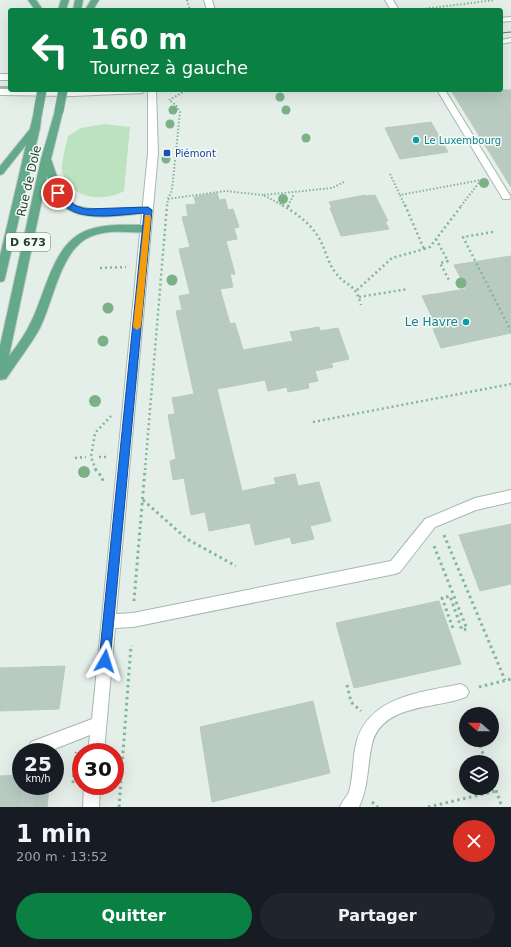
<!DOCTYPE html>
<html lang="fr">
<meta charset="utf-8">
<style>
body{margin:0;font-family:"DejaVu Sans",sans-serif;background:#20242c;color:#f1f3f6;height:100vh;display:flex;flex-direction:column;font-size:15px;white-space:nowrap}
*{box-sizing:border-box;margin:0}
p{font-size:13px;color:#9ea1a6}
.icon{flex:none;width:22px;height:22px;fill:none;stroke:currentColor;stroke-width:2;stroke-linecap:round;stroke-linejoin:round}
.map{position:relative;height:807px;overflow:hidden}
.details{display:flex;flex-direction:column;background:#171b24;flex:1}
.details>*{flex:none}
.top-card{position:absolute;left:8px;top:8px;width:495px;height:84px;border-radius:4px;box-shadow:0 4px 16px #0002;background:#0b8043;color:#fff;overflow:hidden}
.needle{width:26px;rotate:290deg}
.controls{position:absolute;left:459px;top:707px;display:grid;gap:8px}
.controls a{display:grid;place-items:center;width:40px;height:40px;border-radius:50%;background:#171b24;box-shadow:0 4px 16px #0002;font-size:20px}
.speed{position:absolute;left:12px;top:743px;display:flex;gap:8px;font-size:20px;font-weight:700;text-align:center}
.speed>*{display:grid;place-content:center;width:52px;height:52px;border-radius:50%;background:#171b24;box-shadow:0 4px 16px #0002;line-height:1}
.speed small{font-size:10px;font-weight:400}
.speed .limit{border:6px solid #d22;background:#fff;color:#111}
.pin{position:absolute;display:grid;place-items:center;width:34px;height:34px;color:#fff;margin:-17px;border:2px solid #fff;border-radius:50%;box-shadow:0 1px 4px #0007}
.me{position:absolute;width:44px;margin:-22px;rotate:6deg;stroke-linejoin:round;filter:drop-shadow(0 0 3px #0008)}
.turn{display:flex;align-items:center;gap:14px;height:84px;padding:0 16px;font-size:18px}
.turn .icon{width:52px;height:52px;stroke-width:2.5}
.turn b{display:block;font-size:28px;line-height:34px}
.round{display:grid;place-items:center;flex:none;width:42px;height:42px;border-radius:21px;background:#20242c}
.summary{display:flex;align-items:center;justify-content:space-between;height:68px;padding:0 16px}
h1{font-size:24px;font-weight:700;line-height:30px}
.primary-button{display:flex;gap:8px;margin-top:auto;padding:8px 16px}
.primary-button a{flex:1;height:46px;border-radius:24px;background:#0b8043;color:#fff;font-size:16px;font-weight:700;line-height:46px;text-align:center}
.primary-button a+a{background:#20242c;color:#f1f3f6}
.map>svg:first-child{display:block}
.green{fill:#bce2bf}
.building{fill:#b9cbc1;stroke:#b6cabe}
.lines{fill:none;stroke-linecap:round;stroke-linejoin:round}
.minor-tunnel{stroke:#becdc5;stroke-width:14;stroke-dasharray:14 7;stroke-linecap:butt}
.minor-casing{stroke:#a6b8af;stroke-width:2}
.major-casing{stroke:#c1cbc6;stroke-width:2}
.path-far2{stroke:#82b69c;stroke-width:2;stroke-dasharray:1.5 2;stroke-linecap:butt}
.path-far1{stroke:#82b69c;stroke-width:2.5;stroke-dasharray:2 3;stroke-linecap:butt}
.path{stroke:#82b69c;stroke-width:3;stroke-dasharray:2.5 3.5;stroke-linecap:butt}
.minor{fill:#fff;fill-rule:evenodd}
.major{fill:#65a98b;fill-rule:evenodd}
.tram{stroke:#5c7f6f;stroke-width:1}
.major-bridge-casing{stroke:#c1cbc6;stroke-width:10;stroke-linecap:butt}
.major-bridge{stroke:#65a98b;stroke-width:9}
.tree{fill:#7cb188}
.route{fill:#1a73e8;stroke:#114b97}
.slow{fill:#f59e0b}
.culture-dot{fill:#0f9aa8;stroke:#f6fbf7;stroke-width:1.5}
.transit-dot{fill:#1a4fb4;stroke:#f6fbf7;stroke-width:1.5}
.labels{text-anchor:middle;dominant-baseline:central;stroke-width:3;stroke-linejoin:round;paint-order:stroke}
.far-culture-label{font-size:10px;fill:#0d838f;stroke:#f6fbf7;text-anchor:start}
.far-transit-label{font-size:10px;fill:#164399;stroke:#f6fbf7;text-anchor:start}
.shield{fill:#f6fbf7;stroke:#617b6e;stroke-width:1}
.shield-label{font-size:11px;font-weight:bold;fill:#214434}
.street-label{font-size:12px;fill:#214434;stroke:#f6fbf7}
.culture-label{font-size:12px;fill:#0d838f;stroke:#f6fbf7;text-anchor:end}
</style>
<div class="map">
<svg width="511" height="807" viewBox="0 0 511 807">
<rect width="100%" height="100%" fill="#e5efe9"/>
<!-- green -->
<path class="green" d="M104 124 130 127 124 191C106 201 75 200 66 179 64 177 62 173 62 171 61 164 66 144 68 136L81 128Z"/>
<!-- building -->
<path class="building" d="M451 90H511V187L467 116Z
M431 122 448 152 400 159 385 128Z
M217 193 219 200 225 199 228 210 233 209 239 227 234 228 237 239 226 241 235 274H230L233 287 220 289 230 324 235 323 243 350 293 341 290 332 319 327 320 331 338 328 349 359 331 363 333 367 315 371 318 381 308 383 309 388 288 392 287 387 268 391 265 380 217 389 242 491 276 484 274 478 295 474 298 486 319 482 331 521 310 526 314 539 292 544 290 537 255 545 250 523 209 531 205 512 191 515 184 478 173 480 170 461 176 459 168 415 175 414 172 398 194 394 176 311 182 310 179 296 190 294 179 249 190 247 182 217 188 216 186 205 196 204 194 197Z
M365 195 366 196 375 195 388 221H385L389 229 341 236 330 208H332L329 202Z
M511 256V333L441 348 433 329 437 328 422 296 466 289 454 265Z
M511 524V584L480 591 459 535Z
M439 601 461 664 354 688 336 623Z
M65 666 59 709 0 711V668Z
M313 701 330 773 212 802 200 727Z
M21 775V786H49L47 807H0V776Z"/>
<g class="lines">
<!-- minor-tunnel -->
<path class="minor-tunnel" d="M27 807 30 786"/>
<!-- minor casing -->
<g class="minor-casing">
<path id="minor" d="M204 0H212L215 10H207Z
M385 0H393L399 10H391Z
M511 17V21L501 22V18Z
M511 38V42L501 44V40Z
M0 74H10V80H0Z
M0 89 146 90 142 93 73 96 0 95Z
M148 90H156L158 153 116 614 133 613 391 561 425 519 475 498 511 490V502L476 510 435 527 400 572 395 574 133 627 115 628 104 752H88L90 735 47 752H28L31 742 92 719 148 153Z
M437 90H445L511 197 509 199H503Z
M461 684 466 687 469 692 466 697C437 709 382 703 372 744 367 765 369 786 359 807H340C342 801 347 797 349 792 354 775 352 757 357 740 371 696 422 692 461 684Z
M84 786H100L99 807H83Z"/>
</g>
<!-- major casing -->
<g class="major-casing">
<path id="major" d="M28 0H36L43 10H35Z
M61 0H69L66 10H58Z
M75 0H83L81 10H73Z
M91 0H99L93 10H85Z
M59 108 63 111 51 159 61 188 68 199 77 206 98 210 148 207 153 210 148 213C124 215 80 224 61 204 54 197 50 186 47 176L9 356C18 345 26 333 32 320 45 293 53 246 83 232 102 223 125 225 146 225L150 226 151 229 150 232 146 233C126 232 103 229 86 239 60 254 53 302 40 328 30 346 17 362 6 379L0 380V346L41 159 55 111Z
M38 109 42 112 40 128 5 278 4 281 0 282V256L26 145 3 174 0 175V166L30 129 34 112Z"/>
</g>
<!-- path-far2 -->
<path class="path-far2" d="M187 0 190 10
M415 10 495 0
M390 174 400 195
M168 199 225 191 263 195
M167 206 168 199 172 190 180 112 176 105 169 100 187 90
M284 206 263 195 332 188 344 182
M288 206 294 194
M405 206 400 195 481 180 461 206"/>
<!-- path-far1 -->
<path class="path-far1" d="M282 205C298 214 315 227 322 244 326 253 329 264 335 272 346 288 355 281 361 305
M405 205 424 249
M288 207 289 205
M493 232 463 237 511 331
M436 239 448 261 440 263 450 282
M424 249 430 247 462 205
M100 268 126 267
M357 290 392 258 424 249
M359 297 408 289
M313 422 511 384
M99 457H107
M75 458 86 457
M96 470 91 457 95 433 111 416
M145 470 167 205"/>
<!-- path -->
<path class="path" d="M95 469 102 477 103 481
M143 500 187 539 236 566
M444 535 505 680
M434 546 467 629 462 630 450 596 442 598 454 631
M134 601 145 469
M347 685 351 702 361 711
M479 687 511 679
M478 740 486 762
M492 779 502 807
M73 783 76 752
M372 802 378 807
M119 807 131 645
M428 807 496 791"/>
<!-- minor -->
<use href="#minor" class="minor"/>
<!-- major -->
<use href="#major" class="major"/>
<!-- tram -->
<path class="tram" d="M501 33 511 32
M0 87H10"/>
<!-- major-bridge casing -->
<g class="major-bridge-casing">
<path id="major-bridge" d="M59 111 63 90
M38 112 42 90"/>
</g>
<!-- major-bridge -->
<use href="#major-bridge" class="major-bridge"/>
</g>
<!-- trees -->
<g class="tree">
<circle cx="280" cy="97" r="4.5"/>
<circle cx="173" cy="110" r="4.5"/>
<circle cx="286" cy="110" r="4.5"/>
<circle cx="170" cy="124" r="4.5"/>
<circle cx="306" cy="138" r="4.5"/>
<circle cx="166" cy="159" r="4.5"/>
<circle cx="484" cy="183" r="5"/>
<circle cx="283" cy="199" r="5"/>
<circle cx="172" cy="280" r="5.5"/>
<circle cx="461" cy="283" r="5.5"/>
<circle cx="108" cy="308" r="5.5"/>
<circle cx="103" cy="341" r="5.5"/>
<circle cx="95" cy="401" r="6"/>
<circle cx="84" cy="472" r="6"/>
</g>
<!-- route -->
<path class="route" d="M58 190 61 191 74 205 85 209 148 207 152 210 110 661 109 665 105 667 101 665 99 661 144 213C124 214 87 221 69 209 64 206 58 198 54 193Z"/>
<!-- slow -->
<path class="slow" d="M145 215H150L151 217 141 327 137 330 133 327Z"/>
<!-- markers -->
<g class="culture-dot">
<circle cx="416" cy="140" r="4"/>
<circle cx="466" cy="322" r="4"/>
</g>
<rect class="transit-dot" x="163" y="149" width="8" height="8" rx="2"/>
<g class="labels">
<!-- far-culture labels -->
<g class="far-culture-label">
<text x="424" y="140">Le Luxembourg</text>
</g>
<!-- far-transit labels -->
<g class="far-transit-label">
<text x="175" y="153">Piémont</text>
</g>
<!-- shield labels -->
<rect class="shield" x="6" y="233" width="44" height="18" rx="3"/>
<g class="shield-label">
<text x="28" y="242">D 673</text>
</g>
<!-- street labels -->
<g class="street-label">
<text transform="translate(29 181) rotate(-77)">Rue de Dole</text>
</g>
<!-- culture labels -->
<g class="culture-label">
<text x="458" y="322">Le Havre</text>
</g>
</g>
</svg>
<div class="controls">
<a><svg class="needle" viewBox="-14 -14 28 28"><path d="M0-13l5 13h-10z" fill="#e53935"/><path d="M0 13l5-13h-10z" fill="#9ea1a6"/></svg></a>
<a><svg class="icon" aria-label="layers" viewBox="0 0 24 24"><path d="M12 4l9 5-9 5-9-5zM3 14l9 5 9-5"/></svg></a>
</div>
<div class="speed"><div>25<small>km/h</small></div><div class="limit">30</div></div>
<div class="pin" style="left:58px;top:193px;background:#d93025"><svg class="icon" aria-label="arrive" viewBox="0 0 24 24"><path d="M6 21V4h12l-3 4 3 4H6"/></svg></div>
<svg class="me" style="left:105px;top:661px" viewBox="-20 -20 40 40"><path d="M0-17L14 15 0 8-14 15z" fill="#1a73e8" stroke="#fff" stroke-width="4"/></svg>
<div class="top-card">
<div class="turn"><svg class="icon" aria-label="left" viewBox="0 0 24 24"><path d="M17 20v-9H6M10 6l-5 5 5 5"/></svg><div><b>160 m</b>Tournez à gauche</div></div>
</div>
</div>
<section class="details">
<div class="summary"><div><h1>1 min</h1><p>200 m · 13:52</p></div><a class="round" style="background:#d93025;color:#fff"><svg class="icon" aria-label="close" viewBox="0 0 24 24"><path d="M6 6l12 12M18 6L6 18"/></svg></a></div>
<div class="primary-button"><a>Quitter</a><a>Partager</a></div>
</section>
